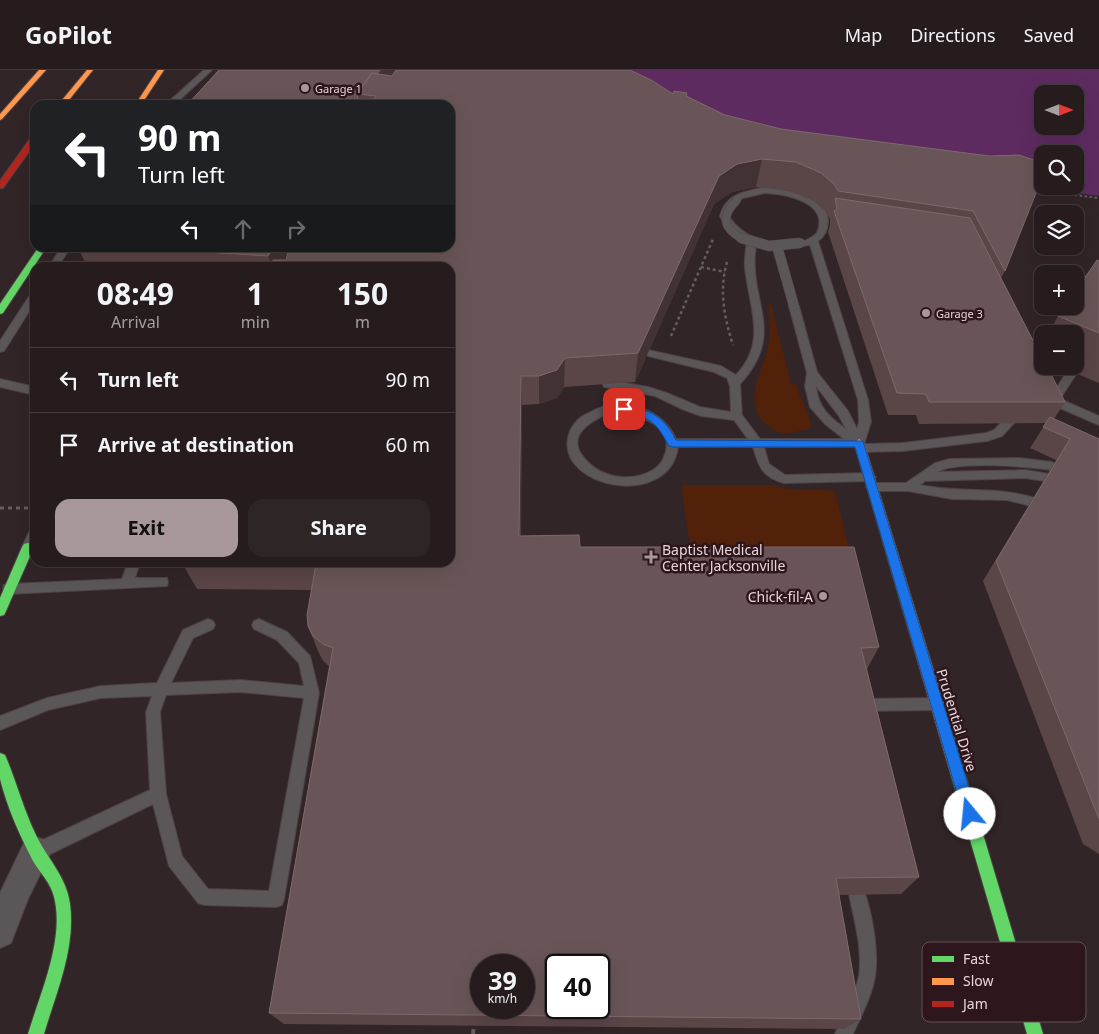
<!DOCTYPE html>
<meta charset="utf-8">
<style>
body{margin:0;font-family:"Noto Sans",sans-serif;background:#2e2527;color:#f1f3f6;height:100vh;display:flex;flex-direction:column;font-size:19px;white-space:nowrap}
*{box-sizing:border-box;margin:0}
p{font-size:16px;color:#a4a1a4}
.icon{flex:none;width:28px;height:28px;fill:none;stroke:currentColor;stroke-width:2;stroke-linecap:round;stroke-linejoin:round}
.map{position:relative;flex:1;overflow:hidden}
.sheet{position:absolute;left:30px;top:192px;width:425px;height:305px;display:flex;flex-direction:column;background:#261c1e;border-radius:15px;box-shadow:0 5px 20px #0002,0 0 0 1px #423a3c}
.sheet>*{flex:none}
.top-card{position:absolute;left:30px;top:30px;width:425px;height:152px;border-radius:15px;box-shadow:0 5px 20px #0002,0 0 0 1px #423a3c;background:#202124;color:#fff;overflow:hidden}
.needle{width:32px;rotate:90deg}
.buttons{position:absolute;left:1034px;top:15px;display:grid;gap:10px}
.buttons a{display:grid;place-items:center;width:50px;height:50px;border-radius:10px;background:#261c1e;box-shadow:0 5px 20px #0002,0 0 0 1px #423a3c;font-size:25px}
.speed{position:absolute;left:470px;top:884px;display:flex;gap:10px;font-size:25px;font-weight:700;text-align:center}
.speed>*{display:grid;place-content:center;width:65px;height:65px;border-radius:50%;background:#261c1e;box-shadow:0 5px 20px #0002,0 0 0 1px #423a3c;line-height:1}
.speed small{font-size:12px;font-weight:400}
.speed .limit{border:2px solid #111;border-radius:8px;background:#fff;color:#111}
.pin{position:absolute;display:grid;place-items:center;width:42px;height:42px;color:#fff;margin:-21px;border-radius:10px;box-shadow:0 2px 8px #0006}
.me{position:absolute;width:55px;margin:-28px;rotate:343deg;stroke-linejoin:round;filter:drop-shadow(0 0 4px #0008)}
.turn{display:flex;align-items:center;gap:18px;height:105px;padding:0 25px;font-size:22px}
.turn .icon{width:65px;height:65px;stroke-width:2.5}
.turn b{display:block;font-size:35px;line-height:42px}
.lanes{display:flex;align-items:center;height:48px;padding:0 25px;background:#0003;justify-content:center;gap:25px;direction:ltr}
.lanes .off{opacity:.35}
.eta{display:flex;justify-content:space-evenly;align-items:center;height:85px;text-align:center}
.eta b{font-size:30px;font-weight:700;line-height:35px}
.cta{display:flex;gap:10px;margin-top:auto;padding:10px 25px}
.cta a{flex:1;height:58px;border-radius:15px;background:#a8989b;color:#111;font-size:20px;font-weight:700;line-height:58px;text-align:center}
.cta a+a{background:#2e2527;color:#f1f3f6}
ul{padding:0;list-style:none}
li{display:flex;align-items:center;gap:15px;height:65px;padding:0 25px;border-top:1px solid #423a3c}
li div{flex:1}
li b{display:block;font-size:19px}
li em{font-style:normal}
header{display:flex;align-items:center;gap:30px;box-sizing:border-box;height:70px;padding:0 25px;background:#261c1e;border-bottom:1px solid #423a3c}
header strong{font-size:24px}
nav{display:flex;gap:28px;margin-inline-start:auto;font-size:18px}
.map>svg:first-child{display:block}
.green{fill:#51210a}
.water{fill:#5e2b61;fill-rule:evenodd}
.pier{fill:#322528}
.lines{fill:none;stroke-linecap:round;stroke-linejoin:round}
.lane-casing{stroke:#4e4245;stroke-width:2}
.street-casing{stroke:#4e4245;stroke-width:2}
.fast-casing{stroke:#4e4245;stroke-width:2}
.slow-casing{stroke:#4e4245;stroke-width:2}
.jam-casing{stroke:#4e4245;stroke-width:2}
.path-far3{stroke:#645e60;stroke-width:2;stroke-dasharray:2.5 2.5;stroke-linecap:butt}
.path-far2{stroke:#645e60;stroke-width:2.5;stroke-dasharray:3 3;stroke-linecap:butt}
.path-far1{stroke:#645e60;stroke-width:3;stroke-dasharray:4 4;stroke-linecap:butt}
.path{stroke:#645e60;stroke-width:4;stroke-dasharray:5 5;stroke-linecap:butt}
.lane{fill:#5b5658;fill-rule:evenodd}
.street{fill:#5b5658;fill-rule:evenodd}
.fast{fill:#63d668;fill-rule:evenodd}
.slow{fill:#ff974d;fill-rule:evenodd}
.jam{fill:#b3261e;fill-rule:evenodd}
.lane-bridge-far1-casing{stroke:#4e4245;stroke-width:9;stroke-linecap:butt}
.lane-bridge-casing{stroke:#4e4245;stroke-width:11;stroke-linecap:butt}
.lane-bridge-far1{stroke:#5b5658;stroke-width:8}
.lane-bridge{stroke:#5b5658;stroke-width:10}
.wall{fill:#5a4547;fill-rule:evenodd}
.shaded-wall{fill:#433234}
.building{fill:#695557;stroke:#7d696b;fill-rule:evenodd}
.route{fill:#1a73e8;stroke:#114b97}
.poi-dot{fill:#a8989b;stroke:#2d161c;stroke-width:2}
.labels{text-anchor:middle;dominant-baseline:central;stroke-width:5;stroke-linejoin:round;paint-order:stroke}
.far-poi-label{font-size:11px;fill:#e7d6d9;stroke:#2d161c;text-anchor:start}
.poi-label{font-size:14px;fill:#e7d6d9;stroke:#2d161c;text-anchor:start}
.street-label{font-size:14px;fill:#e7d6d9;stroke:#2d161c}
.key{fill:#2d161c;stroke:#655055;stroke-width:1}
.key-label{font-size:14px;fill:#e7d6d9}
</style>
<header>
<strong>GoPilot</strong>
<nav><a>Map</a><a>Directions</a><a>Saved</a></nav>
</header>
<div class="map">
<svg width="1099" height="964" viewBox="0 0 1099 964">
<rect width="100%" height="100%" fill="#322528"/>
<!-- green -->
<path class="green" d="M771 234 791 314H796C799 326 811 347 811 356L807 360C798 360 789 365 781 363 773 360 767 356 762 350 744 327 763 300 768 277 771 262 770 250 768 235Z
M681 415H774C793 423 816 416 835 422L850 481 691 482Z"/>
<!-- water -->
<path class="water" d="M585 0H1099V126L742 78ZM1042 24H1075V56H1042ZM1042 84H1075V116H1042Z"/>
<!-- pier -->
<path class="pier" d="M13 0H111L61 35H35V53L0 76V14Z"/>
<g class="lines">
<!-- lane casing -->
<g class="lane-casing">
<path id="lane" d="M204 0H212L174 35H165Z
M765 117C784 119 829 126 828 151 828 160 825 166 818 171L868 330 871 352 864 374 903 373 986 363 994 360 1004 350H1012L1014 353 1002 366 987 371 903 381 861 382 857 381 856 377H764L769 394 785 405 870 403 876 407 870 411 784 413C762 407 759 397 753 377H678C669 440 558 418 568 368 570 357 578 347 589 343 594 340 600 337 606 336 634 329 665 344 676 369H748L734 350 701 346 682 339 655 326 604 317 603 314 608 310 648 317 667 323 700 337 731 342 730 316 727 308 714 302 648 286 643 283 648 280 721 296 736 305C768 271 749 238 745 198 744 189 746 180 747 171L727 159 720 146C726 123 745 122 765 117ZM765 123C786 124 830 132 817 163 794 185 743 172 729 146L731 136 743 128ZM756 175 781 179 810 175 858 330 859 352 857 359 848 341 817 302 799 236 794 233 789 236 807 303 805 316 810 337 825 354 844 369H760L742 345 740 314C788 262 747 231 756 175ZM816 316 839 346 846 359C829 347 818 337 816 316ZM609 343C633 342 678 354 664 387 656 407 625 411 607 404 598 401 591 396 585 389 564 366 591 351 609 343Z
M61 178H70L57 198H48Z
M35 221V232L4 281 0 282V271L32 222Z
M1070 302 1075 306 1060 329 1099 346V355L1053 335 1044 334 1043 331 1044 328 1051 327 1066 303Z
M0 309 35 317V325L0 317Z
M1019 388 1052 392 1058 396 1052 400C1029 397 956 390 938 402L1025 400 1049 404 1051 407 1049 410 1045 411 1025 408 925 411 920 415C958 423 998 416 1035 428L1037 431 1035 434 1031 436 1007 430 952 429 908 421H872L866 417 872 413H906L935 393 950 389Z
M35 456V475L32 480H24L22 477 31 458Z
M128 492H140L135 508H167L168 512 167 516 9 524 4 523 3 519 4 515 9 514 122 509Z
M208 549 213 551 215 555 213 559 193 568 171 613 240 610 304 616 299 593 277 570 254 559 252 555 254 551 259 549 287 562 310 586 319 623 284 829 282 835 276 837 204 835 198 833 169 796 153 734 44 787 38 789 32 787 30 781 32 775 150 720 146 642 152 626 101 628 48 640 0 660V646L47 628 101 616 157 613 183 560ZM240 622 304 628 269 821 208 819 182 786 166 724 160 642 166 625Z
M937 628 942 629 944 634 942 639 937 640 859 641 854 640 852 635 854 630 859 629Z
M857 816 863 818C872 841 879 882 875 906 872 926 861 946 853 964H835C843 945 855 926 859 906 863 879 854 850 849 824L851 818Z"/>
</g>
<!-- street casing -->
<g class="street-casing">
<path id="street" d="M36 767 47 771 51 782 28 829 11 873 0 878V823L25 771Z"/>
</g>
<!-- fast casing -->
<g class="fast-casing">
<path id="fast" d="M38 178H46L3 243 0 244V234Z
M28 473 32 474 34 477 6 541 4 545 0 546V528L22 477 24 474Z
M946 658 951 660 953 664 1043 964H1027L939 664 941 660Z
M0 683 5 685C16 710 23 738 35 763 46 787 67 807 70 834 76 878 56 923 44 964H28C40 924 65 869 54 827 51 813 40 803 33 791 20 766 7 737 0 709 0 701 0 691 0 683Z"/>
</g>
<!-- slow casing -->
<g class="slow-casing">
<path id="slow" d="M39 0H46L2 49 0 50V44Z
M87 0H93L65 35H58Z
M158 0H164L141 35H135Z
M859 369 864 373 953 664 951 668 946 670 941 668 939 664 854 373Z"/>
</g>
<!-- jam casing -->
<g class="jam-casing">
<path id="jam" d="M32 66H35V73L3 118H0V111Z"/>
</g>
<!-- path-far3 -->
<path class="path-far3" d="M1035 120 1099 128"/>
<!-- path-far2 -->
<path class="path-far2" d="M727 192C719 220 724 247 733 275
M701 197 725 202
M671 266 713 169"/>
<!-- path-far1 -->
<path class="path-far1" d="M0 438H35"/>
<!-- path -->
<path class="path" d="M473 964 474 955"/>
<!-- lane -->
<use href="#lane" class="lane"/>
<!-- street -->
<use href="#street" class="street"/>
<!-- fast -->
<use href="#fast" class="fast"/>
<!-- slow -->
<use href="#slow" class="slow"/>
<!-- jam -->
<use href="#jam" class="jam"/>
<!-- lane-bridge-far1 casing -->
<g class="lane-bridge-far1-casing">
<path id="lane-bridge-far1" d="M737 130C721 146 722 158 743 169"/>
</g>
<!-- lane-bridge casing -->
<g class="lane-bridge-casing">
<path id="lane-bridge" d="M741 168 769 176 800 173
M777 176 794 236"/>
</g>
<!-- lane-bridge-far1 -->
<use href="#lane-bridge-far1" class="lane-bridge-far1"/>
<!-- lane-bridge -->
<use href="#lane-bridge" class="lane-bridge"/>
</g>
<!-- wall -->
<path class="wall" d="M219 0 673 24 686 26 725 45 781 59 989 86 1005 201 1001 208 1038 280 1042 273V296L1065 332 1054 349 1099 369V784L1083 774 983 511 1056 390 1030 378 1046 353 919 354 916 345H888L828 162 830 155V149L826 142 814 131 789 121 756 117 732 122 714 134 635 312 564 317 557 328 539 334 522 335 521 466 580 477 879 577 867 599 919 807 901 824 839 825 861 949 844 959 284 954 269 943 329 596 323 591 318 581 308 556 311 520 197 519 182 493 450 198H131L86 194 78 178H450V35H187ZM288 181 286 190H284Z
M1099 191V313L1058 296H1075V264H1048L1058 246Z"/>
<!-- shaded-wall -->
<path class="shaded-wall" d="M380 0H397L376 26 363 24Z
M762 89 756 117 732 122 714 134 635 312 638 283 719 106 737 94Z
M273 178H290L280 198H272L268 186Z
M565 288 564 317 557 328 539 334V306Z
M521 306 522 335 520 492 519 466Z"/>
<!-- building -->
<path class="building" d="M219 0H380L377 4 372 3 357 24 358 32 356 35H187Z
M396 0H630L651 10 673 24 674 21 687 23 686 26 725 45 781 59 989 86 1019 85 1034 90 1042 97V108L1005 201 973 141 838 121 834 114 821 103 796 92 762 89 737 94 719 106 638 283 565 288 557 300 539 306H521L519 466 579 465 580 477H854L879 577 861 578 919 807 836 808 861 949 269 943 333 578 323 574 313 566 308 556 307 545 316 494 182 493 450 492V198H266L271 197 273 190H286L289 178H450V35H369L376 26 357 24 372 3 392 6ZM481 895H524V938H481ZM556 895H599V938H556Z
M835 128 970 148 1042 288V296H1047L1065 332H929L926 324 897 323 834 141 837 139Z
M143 178H273L268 186Z
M1097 190 1099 191V263L1058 246 1065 236H1075V222Z
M1050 347 1099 369V749L996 491 1070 369 1043 357Z"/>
<!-- route -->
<path class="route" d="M624 335C650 340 663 345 676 370L863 371 977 744 975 749 970 751 965 749 963 744 855 377H673L669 376C653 347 651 350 620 341V336Z"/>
<!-- markers -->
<g class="poi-dot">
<circle cx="305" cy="18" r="5"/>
<circle cx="926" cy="243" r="5"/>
<path d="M648.5 479.5h5v5h5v5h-5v5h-5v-5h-5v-5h5z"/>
<circle cx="823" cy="526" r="5"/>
</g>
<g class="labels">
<!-- far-poi labels -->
<g class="far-poi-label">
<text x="315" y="18">Garage 1</text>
<text x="936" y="243">Garage 3</text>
</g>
<!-- poi labels -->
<g class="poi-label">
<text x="662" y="479">Baptist Medical<tspan x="662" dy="16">Center Jacksonville</tspan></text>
<text x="813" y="526" text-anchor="end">Chick-fil-A</text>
</g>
<!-- street labels -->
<g class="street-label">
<text transform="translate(957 650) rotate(73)">Prudential Drive</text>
</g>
</g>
<!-- legend -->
<rect x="922" y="872" width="164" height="80" rx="8" class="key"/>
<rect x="932" y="886" width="22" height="6" fill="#63d668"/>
<rect x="932" y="908" width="22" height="7" fill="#ff974d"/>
<rect x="932" y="931" width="22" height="6" fill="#b3261e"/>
<g class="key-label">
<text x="963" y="894">Fast</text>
<text x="963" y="916">Slow</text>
<text x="963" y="939">Jam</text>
</g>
</svg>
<div class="buttons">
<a><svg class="needle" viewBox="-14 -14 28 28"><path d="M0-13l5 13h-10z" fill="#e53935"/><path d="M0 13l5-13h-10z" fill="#a4a1a4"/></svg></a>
<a><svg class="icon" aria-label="search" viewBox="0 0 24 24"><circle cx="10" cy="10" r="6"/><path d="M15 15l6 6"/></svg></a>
<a><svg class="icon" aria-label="layers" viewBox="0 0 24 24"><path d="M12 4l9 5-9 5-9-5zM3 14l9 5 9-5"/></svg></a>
<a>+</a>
<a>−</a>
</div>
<div class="speed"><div>39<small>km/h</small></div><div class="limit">40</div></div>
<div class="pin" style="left:624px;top:339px;background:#d93025"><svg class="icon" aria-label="arrive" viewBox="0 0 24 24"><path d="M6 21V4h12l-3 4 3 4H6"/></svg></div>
<svg class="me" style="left:970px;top:744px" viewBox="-20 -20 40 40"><circle r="19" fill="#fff"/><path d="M0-13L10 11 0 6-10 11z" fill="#1a73e8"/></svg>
<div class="top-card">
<div class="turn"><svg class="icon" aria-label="left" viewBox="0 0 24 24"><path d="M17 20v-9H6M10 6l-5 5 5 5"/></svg><div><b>90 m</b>Turn left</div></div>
<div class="lanes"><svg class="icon" aria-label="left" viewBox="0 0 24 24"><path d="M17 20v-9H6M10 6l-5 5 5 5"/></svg><svg class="icon off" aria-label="ahead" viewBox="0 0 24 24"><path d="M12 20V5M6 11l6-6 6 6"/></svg><svg class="icon off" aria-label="right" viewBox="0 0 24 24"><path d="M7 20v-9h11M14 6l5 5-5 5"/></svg></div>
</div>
<section class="sheet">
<div class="eta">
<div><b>08:49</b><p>Arrival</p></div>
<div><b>1</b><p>min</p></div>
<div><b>150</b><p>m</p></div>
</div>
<ul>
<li><svg class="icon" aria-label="left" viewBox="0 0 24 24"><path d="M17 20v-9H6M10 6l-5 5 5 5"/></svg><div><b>Turn left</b></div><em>90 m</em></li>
<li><svg class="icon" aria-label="arrive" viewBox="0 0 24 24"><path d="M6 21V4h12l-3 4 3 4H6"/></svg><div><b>Arrive at destination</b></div><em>60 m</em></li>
</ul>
<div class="cta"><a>Exit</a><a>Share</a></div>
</section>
</div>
